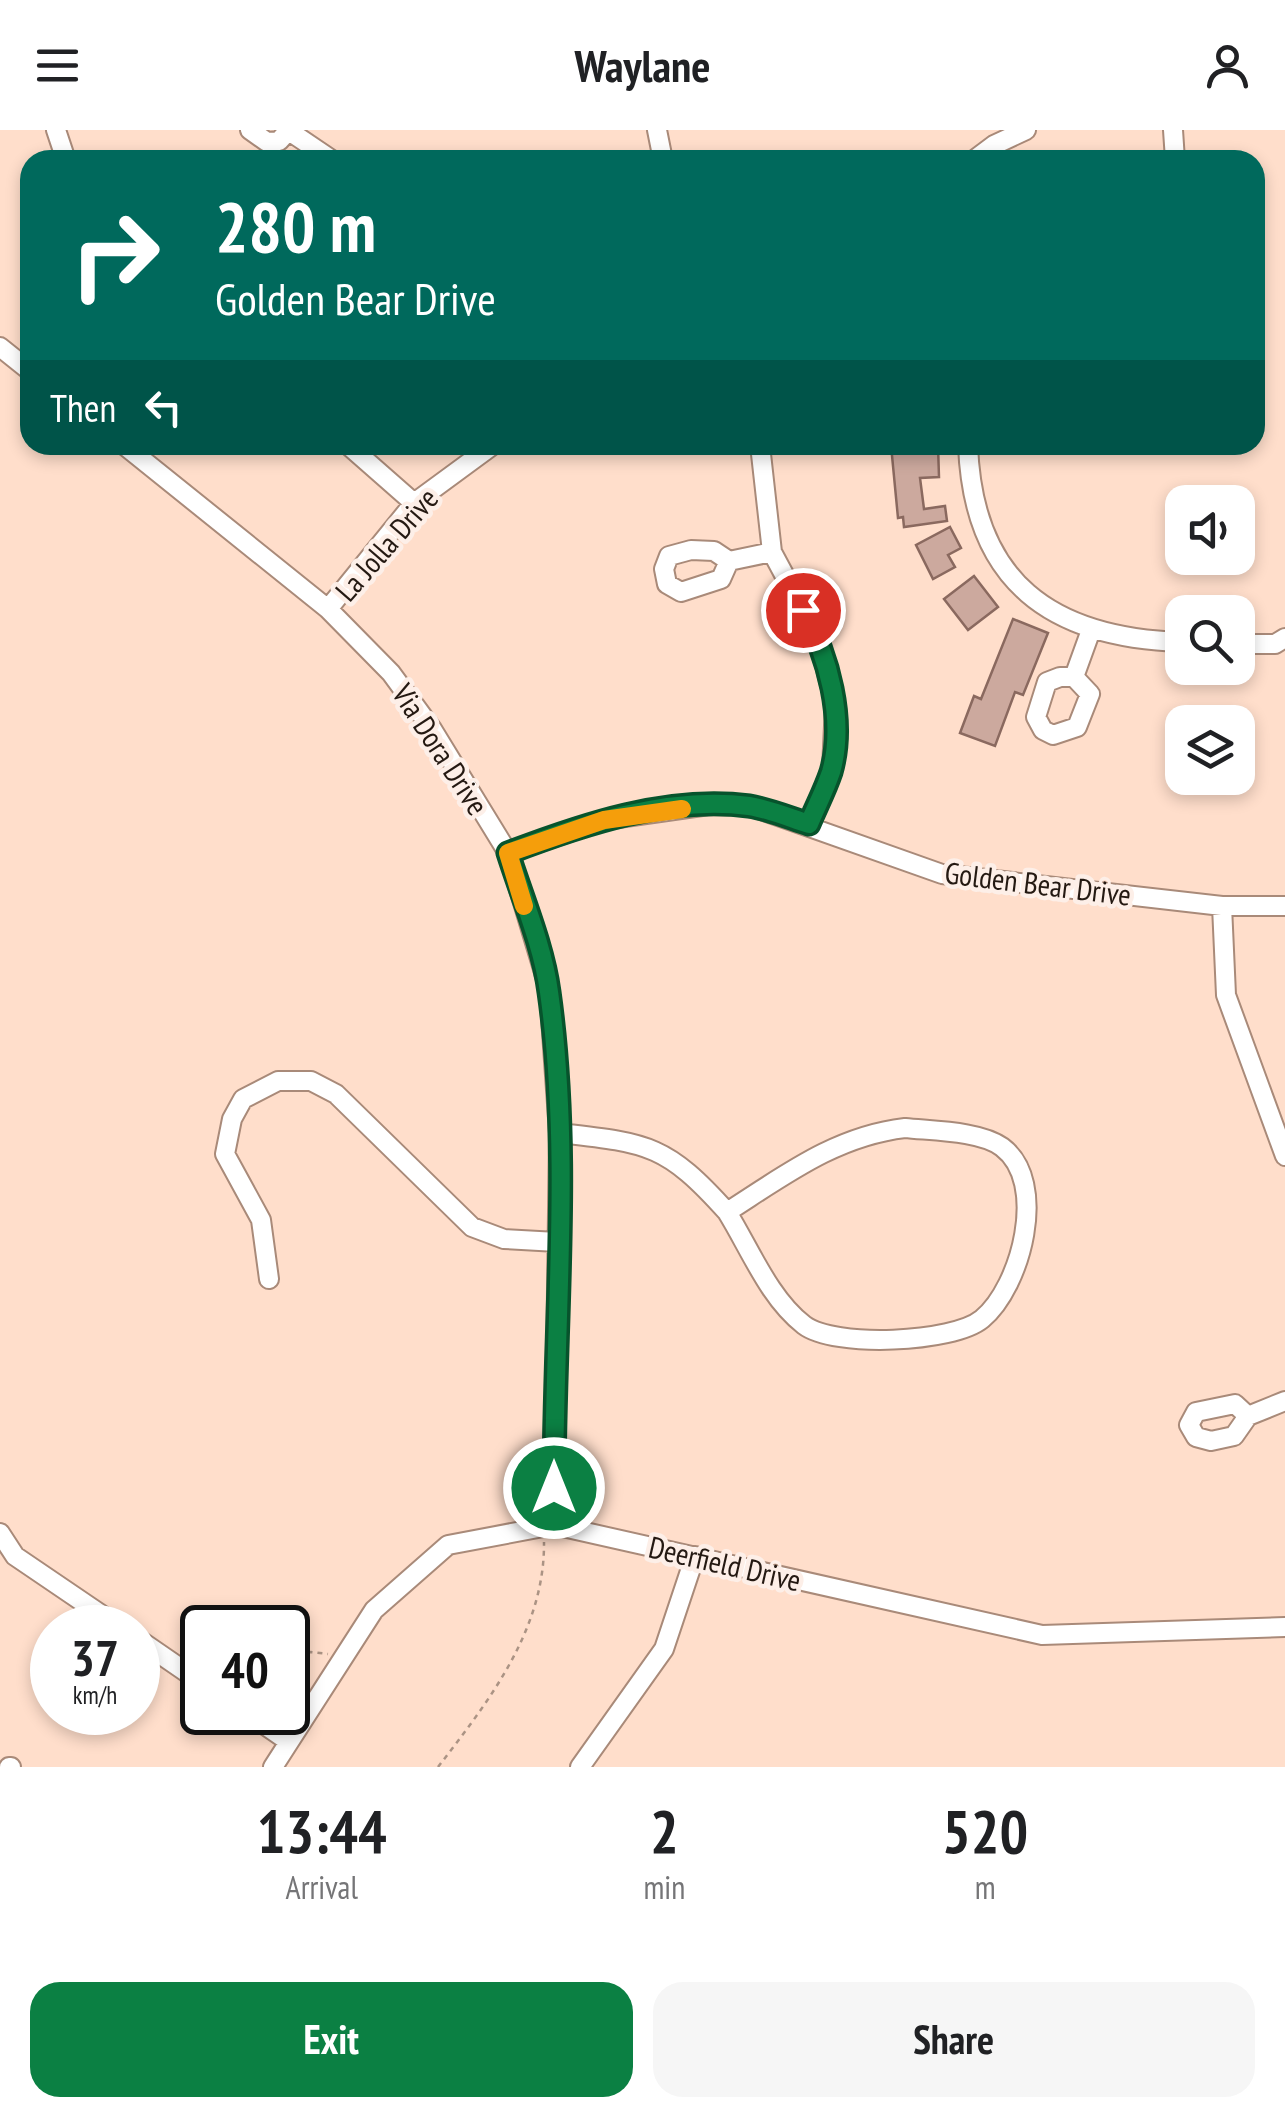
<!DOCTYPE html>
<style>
body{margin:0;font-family:"PT Sans Narrow",sans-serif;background:#f6f6f6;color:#202124;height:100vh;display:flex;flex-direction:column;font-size:38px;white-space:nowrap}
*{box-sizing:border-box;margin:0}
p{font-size:32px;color:#757577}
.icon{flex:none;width:55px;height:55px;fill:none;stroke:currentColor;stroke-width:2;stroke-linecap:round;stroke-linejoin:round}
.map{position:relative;height:1637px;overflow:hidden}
.panel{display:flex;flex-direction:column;background:#fff;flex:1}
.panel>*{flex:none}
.banner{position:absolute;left:20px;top:20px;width:1245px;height:305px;border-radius:30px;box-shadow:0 5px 15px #0003;background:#00695c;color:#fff;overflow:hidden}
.fabs{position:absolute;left:1165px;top:355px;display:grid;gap:20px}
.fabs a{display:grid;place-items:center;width:90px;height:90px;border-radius:20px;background:#fff;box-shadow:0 5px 15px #0003;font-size:50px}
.speed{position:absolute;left:30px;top:1475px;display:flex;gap:20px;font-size:50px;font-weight:700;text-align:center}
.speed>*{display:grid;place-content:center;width:130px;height:130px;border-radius:50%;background:#fff;box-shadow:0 5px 15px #0003;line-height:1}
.speed small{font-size:25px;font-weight:400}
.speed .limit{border:5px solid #111;border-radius:15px;background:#fff;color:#111}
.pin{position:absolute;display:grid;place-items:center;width:85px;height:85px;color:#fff;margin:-42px;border:5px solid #fff;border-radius:50%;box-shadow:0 2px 10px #0007}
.me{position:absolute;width:110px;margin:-55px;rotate:0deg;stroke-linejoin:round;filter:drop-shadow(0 0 8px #0008)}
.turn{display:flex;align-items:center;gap:35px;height:210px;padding:0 30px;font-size:45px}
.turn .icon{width:130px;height:130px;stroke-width:2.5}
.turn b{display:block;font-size:70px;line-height:85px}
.then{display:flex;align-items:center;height:95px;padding:0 30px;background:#0003;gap:20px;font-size:38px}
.eta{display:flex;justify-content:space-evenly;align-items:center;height:170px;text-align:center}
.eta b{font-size:60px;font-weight:700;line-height:70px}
.action{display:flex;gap:20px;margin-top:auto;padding:20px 30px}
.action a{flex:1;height:115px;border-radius:30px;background:#0b8043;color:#fff;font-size:40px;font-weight:700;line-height:115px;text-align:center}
.action a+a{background:#f6f6f6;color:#202124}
header{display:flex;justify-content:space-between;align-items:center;height:130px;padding:0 30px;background:#fff;font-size:45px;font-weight:700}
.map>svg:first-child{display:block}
.building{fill:#cca99e;stroke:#8a695f;stroke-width:2.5}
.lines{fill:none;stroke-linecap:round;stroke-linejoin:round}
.minor-casing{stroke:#a98a79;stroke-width:22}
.path{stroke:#ab9384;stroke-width:2.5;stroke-dasharray:5 5;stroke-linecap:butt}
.minor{stroke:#fff;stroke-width:18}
.route-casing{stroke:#07532c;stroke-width:25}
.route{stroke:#0b8043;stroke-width:18}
.slow{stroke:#f59e0b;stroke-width:18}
.labels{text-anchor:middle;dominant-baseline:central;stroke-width:9;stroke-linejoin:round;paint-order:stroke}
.street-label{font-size:30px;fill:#241912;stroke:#fdefe8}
</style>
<header><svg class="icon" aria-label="menu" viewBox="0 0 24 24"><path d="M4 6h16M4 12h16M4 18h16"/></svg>Waylane<svg class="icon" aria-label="person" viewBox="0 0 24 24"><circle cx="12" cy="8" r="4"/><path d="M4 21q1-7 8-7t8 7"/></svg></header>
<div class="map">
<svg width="1285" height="1637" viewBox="0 0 1285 1637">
<rect width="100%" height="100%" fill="#ffdecb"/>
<!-- building -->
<path class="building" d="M891 315H938L939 347 920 348 924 379 945 376 947 391 904 397 903 387 898 388Z
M950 397 961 418 948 425 955 437 933 449 916 415Z
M974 446 998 477 968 500 944 469Z
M1013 489 1048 503 1023 565 1015 562 995 616 960 603 974 566 981 569Z"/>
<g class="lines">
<!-- minor casing -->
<g class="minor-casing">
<path id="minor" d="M56 0 66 30
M250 0 267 12 279 11 289 0
M657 0 663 30
M1173 0 1175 30
M289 1 332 30
M974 30 994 15 1026 0
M0 217 30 241
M124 315 328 479 391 543 432 599 508 723 549 859 559 1003 554 1395
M348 315 414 373
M760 315 772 422 818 508 835 574 832 639 809 694
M968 315C973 452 1051 508 1182 512
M691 420 714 421 729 431 721 449 681 462 667 454 664 439 669 426Z
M729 431 772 422
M328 479 414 373 493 315
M1238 514H1275L1285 508
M1060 547H1074L1090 564 1077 597 1053 605 1043 600 1036 587 1047 552Z
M1074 547 1091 500
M508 723 604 690 709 675 750 676 942 744 1222 776H1285
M1222 776 1226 865 1285 1026
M905 998C933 1001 980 1001 1002 1017 1049 1052 1021 1157 982 1189 953 1213 834 1218 804 1195 769 1168 750 1119 727 1082 785 1045 836 1006 905 998Z
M559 1003C648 1013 666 1014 727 1082
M269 1149 261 1090 225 1024 232 989 243 969 278 951H311L336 964 472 1097 504 1109 557 1112
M1235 1274 1248 1286 1234 1306 1211 1311 1196 1307 1189 1295 1196 1282Z
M1248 1286 1285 1271
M0 1403 15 1426 121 1498
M138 1509 202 1553
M246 1582 288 1611
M9 1637H11
M273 1637 374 1480 448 1415 554 1395 1042 1505 1285 1497
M580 1637 664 1519 695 1426"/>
</g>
<!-- path -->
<path class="path" d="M250 1493V1498
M288 1527 311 1522 328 1524
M438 1637C488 1572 545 1500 544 1412"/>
<!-- minor -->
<use href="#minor" class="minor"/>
</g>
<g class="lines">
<!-- route casing -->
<g class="route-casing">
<path id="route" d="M554 1358C554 1194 572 1025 549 862 543 816 522 767 508 723 581 695 669 665 749 676 769 679 790 688 809 694 816 677 825 660 831 642 846 590 828 525 803 480"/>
</g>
<!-- route -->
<use href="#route" class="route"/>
<!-- slow -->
<path class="slow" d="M524 776 508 723 604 690 682 679"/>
</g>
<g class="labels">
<!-- street labels -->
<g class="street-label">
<text transform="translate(386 414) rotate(-49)">La Jolla Drive</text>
<text transform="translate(441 619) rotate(57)">Via Dora Drive</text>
<text transform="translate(1038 753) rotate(7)">Golden Bear Drive</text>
<text transform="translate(725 1433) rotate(13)">Deerfield Drive</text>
</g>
</g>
</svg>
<div class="fabs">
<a><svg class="icon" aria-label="sound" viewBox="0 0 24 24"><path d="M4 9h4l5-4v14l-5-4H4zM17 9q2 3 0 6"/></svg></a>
<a><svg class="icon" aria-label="search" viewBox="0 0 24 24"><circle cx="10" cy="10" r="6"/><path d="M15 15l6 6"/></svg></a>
<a><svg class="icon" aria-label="layers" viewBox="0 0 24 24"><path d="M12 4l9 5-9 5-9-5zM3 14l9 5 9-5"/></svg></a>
</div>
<div class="speed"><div>37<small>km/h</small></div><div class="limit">40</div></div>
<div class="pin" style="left:803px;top:480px;background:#d93025"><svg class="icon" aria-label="arrive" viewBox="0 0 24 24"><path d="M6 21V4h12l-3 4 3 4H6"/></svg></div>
<svg class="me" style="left:554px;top:1358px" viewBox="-20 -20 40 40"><circle r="17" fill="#0b8043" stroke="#fff" stroke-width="3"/><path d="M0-11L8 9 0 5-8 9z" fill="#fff"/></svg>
<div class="banner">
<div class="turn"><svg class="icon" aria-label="right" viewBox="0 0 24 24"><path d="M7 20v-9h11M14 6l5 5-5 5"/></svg><div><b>280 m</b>Golden Bear Drive</div></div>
<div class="then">Then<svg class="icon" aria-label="left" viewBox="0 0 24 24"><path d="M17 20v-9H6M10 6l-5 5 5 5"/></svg></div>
</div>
</div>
<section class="panel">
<div class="eta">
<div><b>13:44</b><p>Arrival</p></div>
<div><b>2</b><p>min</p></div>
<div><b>520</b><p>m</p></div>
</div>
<div class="action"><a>Exit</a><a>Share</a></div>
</section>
